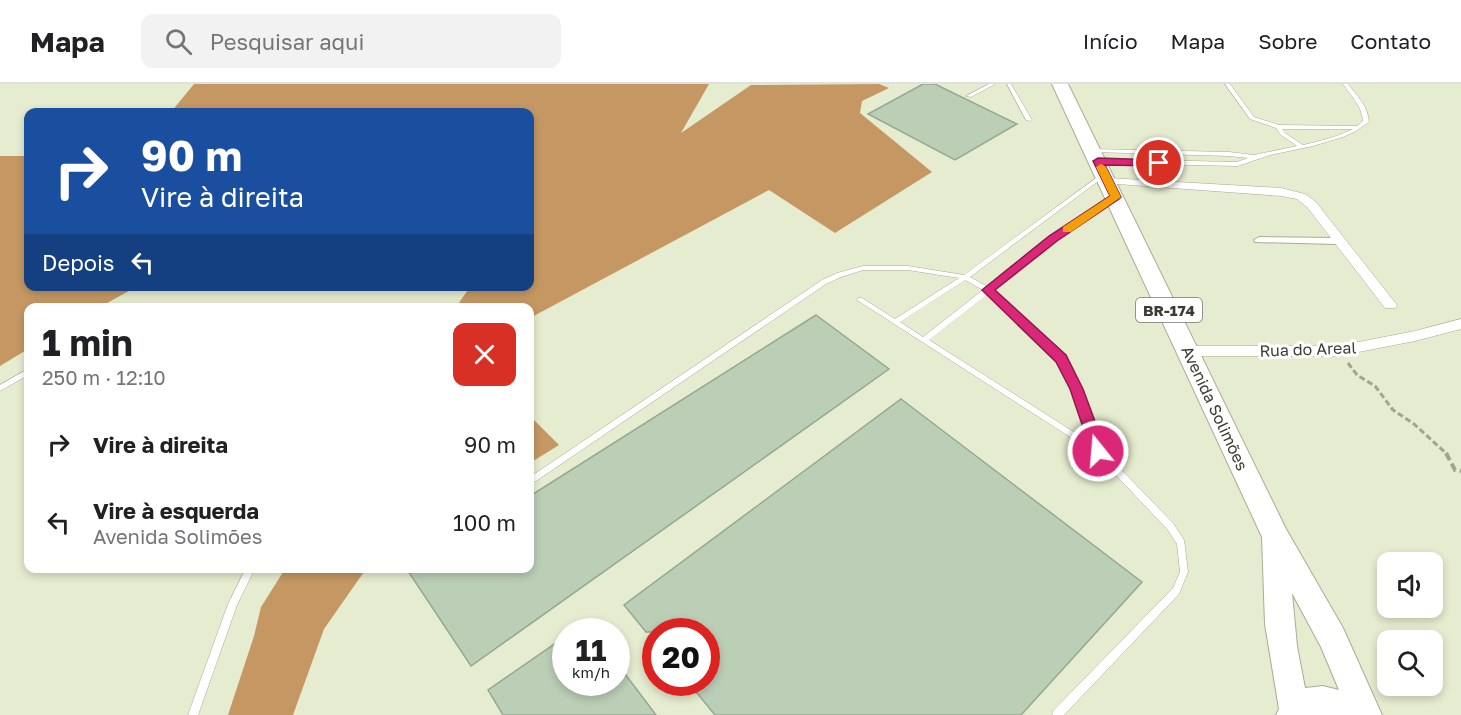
<!DOCTYPE html>
<html lang="pt">
<meta charset="utf-8">
<style>
body{margin:0;font-family:"Golos Text",sans-serif;background:#f2f2f2;color:#202124;height:100vh;display:flex;flex-direction:column;font-size:22px;white-space:nowrap}
*{box-sizing:border-box;margin:0}
p{font-size:20px;color:#757577}
.icon{flex:none;width:33px;height:33px;fill:none;stroke:currentColor;stroke-width:2;stroke-linecap:round;stroke-linejoin:round}
.map{position:relative;flex:1;overflow:hidden}
.details{position:absolute;left:24px;top:219px;width:510px;height:270px;display:flex;flex-direction:column;background:#fff;border-radius:12px;box-shadow:0 3px 9px #0003}
.details>*{flex:none}
.top-card{position:absolute;left:24px;top:24px;width:510px;height:183px;border-radius:12px;box-shadow:0 3px 9px #0003;background:#1a4fa0;color:#fff;overflow:hidden}
.buttons{position:absolute;left:1377px;top:468px;display:grid;gap:12px}
.buttons a{display:grid;place-items:center;width:66px;height:66px;border-radius:12px;background:#fff;box-shadow:0 3px 9px #0003;font-size:30px}
.speed{position:absolute;left:552px;top:534px;display:flex;gap:12px;font-size:30px;font-weight:700;text-align:center}
.speed>*{display:grid;place-content:center;width:78px;height:78px;border-radius:50%;background:#fff;box-shadow:0 3px 9px #0003;line-height:1}
.speed small{font-size:15px;font-weight:400}
.speed .limit{border:9px solid #d22;background:#fff;color:#111}
.pin{position:absolute;display:grid;place-items:center;width:51px;height:51px;color:#fff;margin:-26px;border:3px solid #fff;border-radius:50%;box-shadow:0 2px 6px #0007}
.me{position:absolute;width:66px;margin:-33px;rotate:343deg;stroke-linejoin:round;filter:drop-shadow(0 0 4px #0008)}
.turn{display:flex;align-items:center;gap:21px;height:126px;padding:0 18px;font-size:27px}
.turn .icon{width:78px;height:78px;stroke-width:2.5}
.turn b{display:block;font-size:42px;line-height:51px}
.then{display:flex;align-items:center;height:57px;padding:0 18px;background:#0003;gap:12px;font-size:22px}
.round{display:grid;place-items:center;flex:none;width:63px;height:63px;border-radius:12px;background:#f2f2f2}
.overview{display:flex;align-items:center;justify-content:space-between;height:102px;padding:0 18px}
h1{font-size:36px;font-weight:700;line-height:45px}
ul{padding:0;list-style:none}
li{display:flex;align-items:center;gap:18px;height:78px;padding:0 18px}
li div{flex:1}
li b{display:block;font-size:22px}
li em{font-style:normal}
header{display:flex;align-items:center;gap:36px;box-sizing:border-box;height:84px;padding:0 30px;background:#fff;border-bottom:2px solid #e0e0e0}
header strong{font-size:28px}
nav{display:flex;gap:33px;margin-inline-start:auto;font-size:21px}
.search{width:420px;height:54px;background:#f2f2f2;display:flex;align-items:center;gap:15px;box-sizing:border-box;padding:0 21px;border-radius:12px;color:#757577;font-size:22px}
.map>svg:first-child{display:block}
.forest{fill:#c59863}
.building{fill:#bbceb6;stroke:#95a891;stroke-width:1.5}
.lines{fill:none;stroke-linecap:round;stroke-linejoin:round}
.service-casing{stroke:#a8ad92;stroke-width:1}
.pedestrian-casing{stroke:#a8ad92;stroke-width:2}
.minor-casing{stroke:#a8ad92;stroke-width:1}
.primary-casing{stroke:#a8ad92;stroke-width:2}
.path-far1{stroke:#a0a58f;stroke-width:3;stroke-dasharray:6 3;stroke-linecap:butt}
.path{stroke:#a0a58f;stroke-width:4;stroke-dasharray:8 4;stroke-linecap:butt}
.service{fill:#fff;fill-rule:evenodd}
.pedestrian{fill:#fff;fill-rule:evenodd}
.minor{fill:#fff;fill-rule:evenodd}
.primary{fill:#fff;fill-rule:evenodd}
.route{fill:#db2777;stroke:#8e194d;stroke-width:1.5}
.slow{fill:#f59e0b}
.labels{text-anchor:middle;dominant-baseline:central;stroke-width:6;stroke-linejoin:round;paint-order:stroke}
.shield{fill:#fff;stroke:#767770;stroke-width:1.5}
.shield-label{font-size:15px;font-weight:bold;fill:#3b3d32}
.street-label{font-size:16px;fill:#3b3d32;stroke:#fff}
</style>
<header>
<strong>Mapa</strong>
<div class="search"><svg class="icon" aria-label="search" viewBox="0 0 24 24"><circle cx="10" cy="10" r="6"/><path d="M15 15l6 6"/></svg>Pesquisar aqui</div>
<nav><a>Início</a><a>Mapa</a><a>Sobre</a><a>Contato</a></nav>
</header>
<div class="map">
<svg width="1461" height="631" viewBox="0 0 1461 631">
<rect width="100%" height="100%" fill="#e6eccf"/>
<!-- forest -->
<path class="forest" d="M194 0H709L681 49 751 1 879 0 889 4 862 17 860 29 932 88 835 149 769 106 530 234V224L456 223 470 203 530 202V28H171Z
M0 72H28V202L136 203 100 223 28 224V265L0 282Z
M530 332 559 361 530 379Z
M285 485H366L324 545 293 631H228L254 552 261 523Z"/>
<!-- building -->
<path class="building" d="M923 0H935L1017 40 955 76 868 30Z
M816 231 889 285 471 582 406 484H530V412Z
M901 315 1142 498 1021 631H715L688 598H706V548H646L624 521Z
M566 552V598H616V578L656 631H503L488 606Z"/>
<g class="lines">
<!-- service casing -->
<g class="service-casing">
<path id="service" d="M989 0H995L971 13 966 12Z
M1007 0H1011L1032 36 1031 37 1026 36Z
M1225 0H1230L1254 33 1279 41 1357 42 1363 37C1362 22 1351 12 1343 0H1348C1357 12 1368 22 1369 38L1356 47 1343 53 1313 62 1270 71 1238 82 1098 79 1095 77 1098 75 1237 78 1248 74 1229 72 1093 68 1091 67V65L1229 68 1254 71 1297 62 1281 51 1276 44 1250 35ZM1282 45H1353C1337 53 1320 57 1303 61L1285 49Z
M1103 89 1106 91 1105 92 970 193 988 203 1051 154 1112 112 1114 111 1117 113 1055 156 992 206 1065 273 1081 305 1101 365 1173 439 1184 456 1188 488 1179 510 1064 631H1052L1053 627 1173 504 1180 488 1177 460 1167 445 1095 369 857 216 858 214H862L895 235 959 194 908 186H863L841 193 826 200 533 399 530 400V393L822 196 837 189 863 182H908L964 191ZM965 196 983 206 923 253 900 238ZM988 210 1059 277 1073 305 1091 359 929 256Z
M28 285V291L0 307V301Z
M246 484H255L237 521 198 631H188L228 520Z"/>
</g>
<!-- pedestrian casing -->
<g class="pedestrian-casing">
<path id="pedestrian" d="M1259 153 1337 154 1342 157 1337 160 1255 158 1254 156Z"/>
</g>
<!-- minor casing -->
<g class="minor-casing">
<path id="minor" d="M1108 94 1281 104 1305 110 1315 117 1397 221 1395 224H1385L1307 123 1297 115 1281 112 1104 99V95Z
M1461 235V245L1415 257 1338 272H1188L1181 267 1188 262H1338L1415 247Z"/>
</g>
<!-- primary casing -->
<g class="primary-casing">
<path id="primary" d="M1052 0H1068L1286 445 1343 544 1382 631H1276L1279 625 1265 540 1262 453ZM1292 509 1321 563 1339 606 1323 602 1305 604 1297 562Z"/>
</g>
<!-- path-far1 -->
<path class="path-far1" d="M1348 279 1357 291 1375 302 1393 326 1414 340 1448 371"/>
<!-- path -->
<path class="path" d="M1446 369 1455 386 1461 387"/>
<!-- service -->
<use href="#service" class="service"/>
<!-- pedestrian -->
<use href="#pedestrian" class="pedestrian"/>
<!-- minor -->
<use href="#minor" class="minor"/>
<!-- primary -->
<use href="#primary" class="primary"/>
</g>
<!-- route -->
<path class="route" d="M1098 74 1159 76 1164 79 1159 82 1105 81 1121 113 1119 115 1057 157 995 206 1066 271 1083 305 1106 367 1103 371H1093L1091 367 1070 305 1056 278 982 206 1049 152 1110 112 1093 77Z"/>
<!-- slow -->
<path class="slow" d="M1101 80 1106 83 1121 113 1071 148H1063V143L1110 112 1096 83Z"/>
<g class="labels">
<!-- shield labels -->
<rect class="shield" x="1136" y="214" width="66" height="24" rx="4.5"/>
<g class="shield-label">
<text x="1169" y="226">BR-174</text>
</g>
<!-- street labels -->
<g class="street-label">
<text transform="translate(1308 265) rotate(-2)">Rua do Areal</text>
<text transform="translate(1215 324) rotate(65)">Avenida Solimões</text>
</g>
</g>
</svg>
<div class="buttons">
<a><svg class="icon" aria-label="sound" viewBox="0 0 24 24"><path d="M4 9h4l5-4v14l-5-4H4zM17 9q2 3 0 6"/></svg></a>
<a><svg class="icon" aria-label="search" viewBox="0 0 24 24"><circle cx="10" cy="10" r="6"/><path d="M15 15l6 6"/></svg></a>
</div>
<div class="speed"><div>11<small>km/h</small></div><div class="limit">20</div></div>
<div class="pin" style="left:1159px;top:79px;background:#d93025"><svg class="icon" aria-label="arrive" viewBox="0 0 24 24"><path d="M6 21V4h12l-3 4 3 4H6"/></svg></div>
<svg class="me" style="left:1098px;top:367px" viewBox="-20 -20 40 40"><circle r="17" fill="#db2777" stroke="#fff" stroke-width="3"/><path d="M0-11L8 9 0 5-8 9z" fill="#fff"/></svg>
<div class="top-card">
<div class="turn"><svg class="icon" aria-label="right" viewBox="0 0 24 24"><path d="M7 20v-9h11M14 6l5 5-5 5"/></svg><div><b>90 m</b>Vire à direita</div></div>
<div class="then">Depois<svg class="icon" aria-label="left" viewBox="0 0 24 24"><path d="M17 20v-9H6M10 6l-5 5 5 5"/></svg></div>
</div>
<section class="details">
<div class="overview"><div><h1>1 min</h1><p>250 m · 12:10</p></div><a class="round" style="background:#d93025;color:#fff"><svg class="icon" aria-label="close" viewBox="0 0 24 24"><path d="M6 6l12 12M18 6L6 18"/></svg></a></div>
<ul>
<li><svg class="icon" aria-label="right" viewBox="0 0 24 24"><path d="M7 20v-9h11M14 6l5 5-5 5"/></svg><div><b>Vire à direita</b></div><em>90 m</em></li>
<li><svg class="icon" aria-label="left" viewBox="0 0 24 24"><path d="M17 20v-9H6M10 6l-5 5 5 5"/></svg><div><b>Vire à esquerda</b><p>Avenida Solimões</p></div><em>100 m</em></li>
</ul>
</section>
</div>
